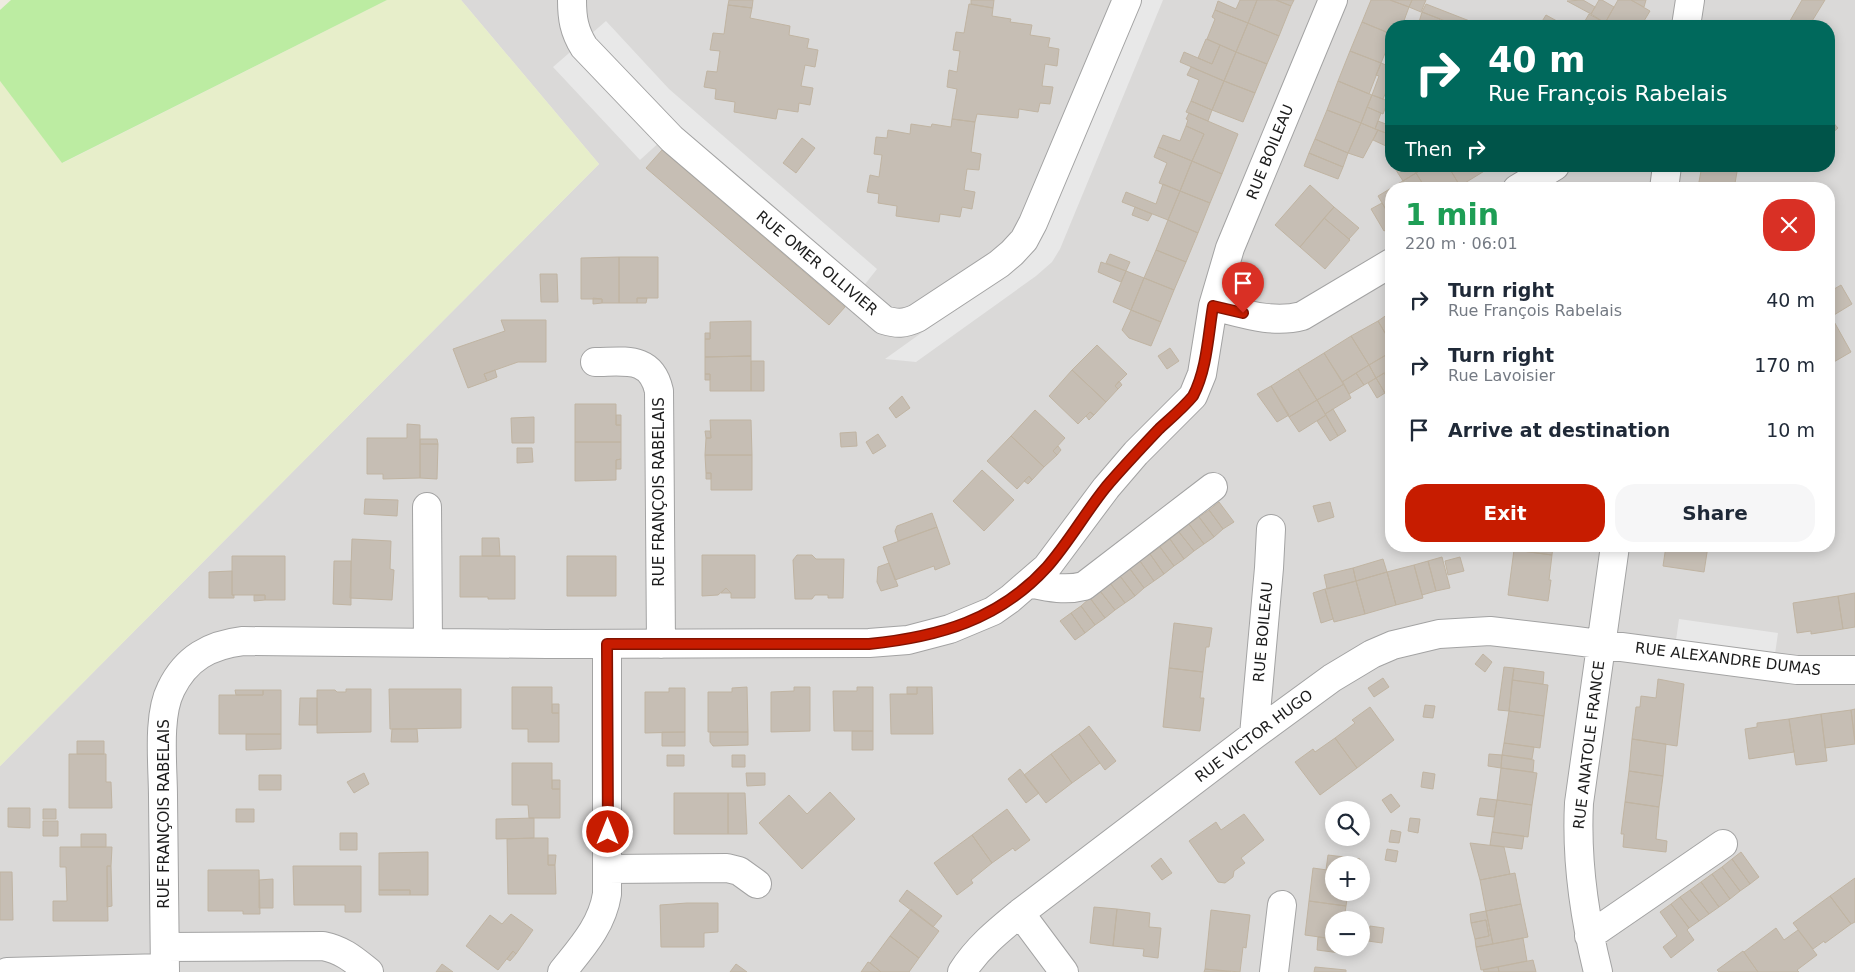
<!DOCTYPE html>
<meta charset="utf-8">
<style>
body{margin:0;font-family:"DejaVu Sans",sans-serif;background:#f6f6f7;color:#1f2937;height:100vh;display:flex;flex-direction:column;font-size:19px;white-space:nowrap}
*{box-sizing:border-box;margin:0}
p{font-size:16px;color:#747a83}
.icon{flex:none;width:28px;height:28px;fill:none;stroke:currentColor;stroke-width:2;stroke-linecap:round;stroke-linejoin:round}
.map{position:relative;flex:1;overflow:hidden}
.panel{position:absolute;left:1385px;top:182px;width:450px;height:370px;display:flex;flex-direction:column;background:#fff;border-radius:20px;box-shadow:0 2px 12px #0003}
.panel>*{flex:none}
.guide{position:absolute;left:1385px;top:20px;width:450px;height:152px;border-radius:20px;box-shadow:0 2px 12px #0003;background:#00695c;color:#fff;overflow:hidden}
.fabs{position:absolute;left:1325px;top:801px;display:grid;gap:10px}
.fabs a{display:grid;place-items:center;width:45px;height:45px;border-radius:50%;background:#fff;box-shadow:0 2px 12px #0003;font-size:25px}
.pin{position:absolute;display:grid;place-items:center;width:42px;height:42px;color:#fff;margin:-51px -21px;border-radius:50% 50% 50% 0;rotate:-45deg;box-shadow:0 0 5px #0007}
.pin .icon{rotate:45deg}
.me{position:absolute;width:55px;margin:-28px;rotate:0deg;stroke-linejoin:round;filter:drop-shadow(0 0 4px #0008)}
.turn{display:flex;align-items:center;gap:18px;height:105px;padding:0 20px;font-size:22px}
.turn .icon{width:65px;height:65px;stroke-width:2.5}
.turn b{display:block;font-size:35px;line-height:42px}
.then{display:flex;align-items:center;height:48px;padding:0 20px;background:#0003;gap:10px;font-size:19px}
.round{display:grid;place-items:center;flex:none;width:52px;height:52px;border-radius:20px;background:#f6f6f7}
.headline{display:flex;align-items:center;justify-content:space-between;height:85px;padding:0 20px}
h1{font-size:30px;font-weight:600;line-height:38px;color:#1e9e55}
.button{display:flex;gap:10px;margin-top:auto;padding:10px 20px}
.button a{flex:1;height:58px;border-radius:20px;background:#c71c00;color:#fff;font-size:20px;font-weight:600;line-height:58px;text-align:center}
.button a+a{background:#f6f6f7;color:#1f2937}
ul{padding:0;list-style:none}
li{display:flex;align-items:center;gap:15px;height:65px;padding:0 20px}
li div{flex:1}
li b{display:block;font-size:19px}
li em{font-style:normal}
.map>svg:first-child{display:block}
.residential{fill:#dad9d8;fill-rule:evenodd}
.farmland{fill:#e7eeca}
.grass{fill:#bceca2}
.parking{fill:#e8e8e8}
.building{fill:#c6beb4;stroke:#c0b4a2}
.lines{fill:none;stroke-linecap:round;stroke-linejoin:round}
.minor-casing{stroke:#a3a3a3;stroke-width:30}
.minor{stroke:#fff;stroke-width:28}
.route-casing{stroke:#811200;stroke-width:12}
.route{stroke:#c71c00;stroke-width:9}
.labels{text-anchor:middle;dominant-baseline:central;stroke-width:4;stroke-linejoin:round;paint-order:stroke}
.street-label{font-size:15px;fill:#1c1c1c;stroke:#fff}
</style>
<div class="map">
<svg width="1855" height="972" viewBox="0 0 1855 972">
<rect width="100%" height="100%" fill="#eeebe0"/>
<!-- residential -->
<path class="residential" d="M461 0H1855V972H0V766L599 164ZM1391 26H1829V166H1391ZM1391 189H1829V546H1391ZM1334 810H1361V838H1334ZM1334 865H1361V892H1334ZM1334 920H1361V948H1334Z"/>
<!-- farmland -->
<path class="farmland" d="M387 0H461L599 164 0 766V81L63 163Z"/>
<!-- grass -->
<path class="grass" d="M11 0H387L62 163 0 81V10Z"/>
<!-- parking -->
<path class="parking" d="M1137 0H1163L1060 249 1052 262 1036 276 916 362 885 359 1005 273 1031 251 1040 241Z
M606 21 669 89 877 269 862 288 675 128 640 160 553 67Z
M1679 619 1778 633 1775 654 1676 640Z"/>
<!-- building -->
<path class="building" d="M729 0H753L752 8 728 5Z
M971 0H994L993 8 971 4Z
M1240 0H1257L1248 23 1215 10 1218 1 1236 9Z
M1257 0H1276L1291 6 1279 36 1248 23Z
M1276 0H1294L1291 6Z
M1371 0H1390L1409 7 1402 26H1391V34L1362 22Z
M1390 0H1412L1409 7Z
M1412 0H1426L1421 12 1409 7Z
M1583 0 1595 7 1591 14 1567 1Z
M1599 0H1602L1614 7 1605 23 1591 14Z
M1618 0H1631L1650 11 1641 26H1612L1605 23Z
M1631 0H1646L1644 7Z
M1802 0H1825L1809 26H1787Z
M969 4 993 8 992 16 1011 19 1010 22 1032 25 1030 35 1050 38 1048 47 1059 49 1057 66 1045 64 1042 86 1053 87 1050 104 1040 103 1038 112 1019 109 1018 118 977 114 975 122 952 119 957 89 947 87 949 70 957 72 960 51 953 50 956 32 964 33Z
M1426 4 1480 25 1458 26 1422 12Z
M728 5 752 8 750 18 790 26 789 35 809 39 807 48 818 50 815 67 805 65 801 86 813 88 810 105 799 103 798 112 778 109 776 119 734 112 735 102 715 99 716 89 704 87 707 71 717 72 720 51 710 50 713 33 724 34Z
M1215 10 1248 23 1236 52 1207 39 1215 19 1212 17Z
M1422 12 1440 19 1437 26H1430L1419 22Z
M1589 14 1605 23 1603 26H1582Z
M1546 15 1566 26H1547L1541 23Z
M1362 22 1391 34V39L1381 63 1350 51Z
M1248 23 1279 36 1267 64 1236 52Z
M1206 39 1220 45 1212 64 1198 58Z
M1220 45 1236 52 1224 81 1180 62 1184 52 1212 64Z
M1350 51 1381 63 1369 94 1338 81Z
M1236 52 1267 64 1255 93 1224 81Z
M1381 63 1391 67V80L1383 99 1372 95 1379 76 1376 75Z
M1191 67 1224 81 1212 110 1191 101 1199 80 1187 75Z
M1224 81 1255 93 1243 122 1212 110Z
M1338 81 1372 95 1361 123 1327 110Z
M1372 95 1388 101 1383 114 1367 107Z
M1191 101 1212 110 1208 121 1186 112Z
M1367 107 1381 113 1375 129 1361 123Z
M1327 110 1361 123 1348 153 1315 139Z
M1189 113 1238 134 1222 174 1192 161 1204 134 1186 126 1188 120 1186 119Z
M1829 118 1838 128 1829 136Z
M952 119 975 122 971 152 981 154 979 170 967 169 964 190 975 192 972 209 962 207 960 217 940 214 939 222 896 216 897 206 878 203 879 194 867 192 870 175 879 177 882 155 874 154 876 137 887 138 888 130 910 134 911 124 931 127 932 124 951 127Z
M1378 121 1391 126V135L1375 129Z
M1361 123 1378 130 1363 158 1348 153Z
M1186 126 1204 134 1192 161 1158 147 1163 135 1180 141Z
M1378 130 1391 135V139L1386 146 1373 140Z
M802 138 815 148 796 173 783 163Z
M1315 139 1348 153 1343 167 1309 153Z
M1158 147 1192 161 1180 191 1159 183 1167 163 1154 157Z
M662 150 845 307 829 325 646 168Z
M1309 153 1343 167 1338 179 1304 166Z
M1192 161 1222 174 1210 203 1180 191Z
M1412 166 1416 173 1403 181 1394 167Z
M1412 166H1427L1416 173Z
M1427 166H1448L1460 186 1455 189H1426L1416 173Z
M1448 166H1484L1486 170 1460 186Z
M1702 166H1738L1734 189 1698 187Z
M1416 173 1426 189H1391V195L1388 190Z
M1163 184 1180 191 1168 220 1122 202 1126 192 1156 204Z
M1310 185 1334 207 1300 247 1275 225Z
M1388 190 1391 195V218L1378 196Z
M1180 191 1210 203 1198 233 1168 220Z
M1382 203 1391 218V227L1384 231 1371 209Z
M1135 207 1152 214 1148 221 1132 215Z
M1334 207 1359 228 1349 239 1324 218Z
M1324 218 1350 240 1325 269 1300 247Z
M1168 220 1198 233 1186 262 1156 250Z
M1156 250 1186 262 1174 290 1144 278Z
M1110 254 1130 262 1126 271 1106 263Z
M619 257H658V298H637V303H619Z
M619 257V303H602V299H581V258Z
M1101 262 1126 271 1121 282 1098 272Z
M1126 271 1144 278 1131 310 1113 302Z
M540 274H557L558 302H541Z
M1144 278 1174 290 1161 322 1131 310Z
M1841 285 1852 304 1829 318V292Z
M593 298 602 299V303L593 304Z
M637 298H647L646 303H637Z
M1131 310 1161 322 1151 346 1129 338 1122 330Z
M1391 312V343L1378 321Z
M1832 318 1851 352 1832 363 1829 358V320Z
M501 320H546V362H518L484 374 487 381 468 388 453 349 505 331Z
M751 321V356L705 357V339H710V322Z
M1378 321 1391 343V352L1369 365 1351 336Z
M705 333H710V339H705Z
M1351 336 1369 365 1342 382 1324 353Z
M1097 345 1127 374 1115 386 1118 389 1106 402 1072 370Z
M1170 348 1179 361 1167 369 1158 356Z
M1391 352V369L1376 378 1369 365Z
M1324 353 1344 384 1317 400 1298 369Z
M751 356V391H710V374H705V357Z
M751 361H764V391H751Z
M1369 365 1376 378 1364 385 1356 373Z
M1298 369 1317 400 1289 417 1271 386Z
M495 370 497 377 487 381 484 374Z
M1072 370 1106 402 1094 415 1090 412 1078 424 1049 396Z
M1356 373 1364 385 1349 394 1342 382Z
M1384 373 1391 385V389L1385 393 1376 378Z
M705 374H710V380H705Z
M1376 378 1385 393 1377 398 1368 383Z
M1119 381 1122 385 1118 389 1115 386Z
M1344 384 1351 398 1325 414 1317 400Z
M1271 386 1289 415 1277 422 1257 394Z
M902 396 910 408 896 418 889 408Z
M1317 400 1326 415 1299 432 1289 417Z
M575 404H616V425H621V442H575Z
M1333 409 1346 431 1338 436 1325 414Z
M1035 410 1065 438 1053 451 1057 455 1044 467 1011 436Z
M1090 412 1094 415 1089 420 1086 416Z
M616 415H621V425H616Z
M1326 415 1338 436 1330 441 1317 421Z
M534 417V443H512L511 418Z
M710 420H751L752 455H705L706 438H711Z
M407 424 420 425V478L383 479V474H367V438H407Z
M705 431H710L711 438H706Z
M856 432 857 446 841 447 840 433Z
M878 434 886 446 873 454 866 442Z
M1011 436 1044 467 1032 480 1029 476 1017 489 987 461Z
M420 439H437L438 444H420Z
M575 442H621V459L616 460V480L575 481Z
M420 444H438L437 479 420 478Z
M1058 446 1061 450 1057 455 1053 451Z
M517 448H532L533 462 517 463Z
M705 455H752V490H711V473H706Z
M621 459V469H616V460Z
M982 470 1014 500 984 531 953 501Z
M706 473H711V479H706Z
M1029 476 1032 480 1028 484 1024 481Z
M365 499 398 500 397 516 364 514Z
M1219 502 1234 522 1223 529 1209 510Z
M1330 502 1334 517 1318 522 1313 506Z
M1209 510 1223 529 1214 537 1199 517Z
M932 513 937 527 898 541 895 531 897 526Z
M1199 517 1214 537 1204 544 1189 524Z
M1189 524 1204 544 1194 551 1179 532Z
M937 527 950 564 935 570 934 566 895 580 883 547Z
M1179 532 1194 551 1184 559 1170 539Z
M482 538H499L500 556H482Z
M352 539 391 541 390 569 394 570 392 600 350 598Z
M1170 539 1184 559 1174 566 1160 547Z
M1496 546H1515L1514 550 1496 548Z
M1515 546H1553L1552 555 1514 550Z
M1666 546H1708L1704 572 1663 566Z
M1160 547 1174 566 1164 574 1150 554Z
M1514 550 1552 555 1549 580H1551L1548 601 1508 595Z
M1150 554 1164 574 1154 581 1140 561Z
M702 555H755V598H731V593L726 588 718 595 702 596Z
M797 555H812L816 559H844L843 598H828V595H815L812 599H795L793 560Z
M232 556H285V600H265V595H232Z
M460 556H515V599H488V597H460Z
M567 556H616V596H567Z
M1442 557 1450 588 1436 591 1428 561Z
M1460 557 1464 571 1448 575 1445 561Z
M1383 559 1387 572 1356 581 1353 568Z
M334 561H351V605L333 604Z
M1140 561 1154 581 1144 588 1130 569Z
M1428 561 1436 591 1422 595 1414 565Z
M889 563 898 586 881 591 877 582 878 567Z
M1414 565 1423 598 1396 605 1387 572Z
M1353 568 1356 581 1327 589 1324 575Z
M1130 569 1144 588 1135 596 1120 576Z
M232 571V595H234V598H209V572Z
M1387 572 1396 605 1365 614 1356 581Z
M1120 576 1135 596 1125 603 1110 583Z
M1356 581 1365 614 1334 622 1325 589Z
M1110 583 1125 603 1115 610 1100 591Z
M726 588 731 593H721Z
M1325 589 1333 619 1321 623 1313 593Z
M1100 591 1115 610 1105 618 1090 598Z
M1855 593V627L1843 629 1838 596Z
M254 595H265V600L254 601Z
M1838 596 1843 629 1811 634V631L1797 633 1793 603Z
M1090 598 1105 618 1095 625 1081 606Z
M1081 606 1095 625 1085 633 1071 613Z
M1071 613 1085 633 1075 640 1060 621Z
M1174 623 1212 628 1209 647H1206L1203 672 1169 668Z
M1483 654 1492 662 1485 672 1475 664Z
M1504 667 1514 668 1509 711 1498 710Z
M1169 668 1203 672 1200 698H1204L1200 731 1163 727Z
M1514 668 1544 672 1543 684 1512 680Z
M1383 678 1389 687 1374 697 1368 688Z
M1658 679 1684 684 1677 746 1632 739 1636 707H1640L1641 696 1656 698Z
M1512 680 1548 685 1544 716 1509 711Z
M512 687H552V713H559V742H528V729H512Z
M747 687 748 732H708V692H732V688Z
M794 687H810V731L771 732V692L794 691Z
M857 687H873V731H834L833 691H857Z
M907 687H917V694H907Z
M917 687H932L933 734H891L890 694H917Z
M669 688H685V732L645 733V692H669Z
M346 689H371V732L317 733V690H335L337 692H346Z
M389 689H461V728L390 729Z
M235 690H263V695H236Z
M263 690H281V734H219V695H263Z
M300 698H317V725H299Z
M552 704H559V713H552Z
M1425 705 1435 706 1433 718 1423 717Z
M1370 707 1394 740 1357 768 1335 738 1355 723 1352 720Z
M1855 709V740L1851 710Z
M1851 710 1855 744 1825 748 1821 714Z
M1509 711 1544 716 1540 748 1504 743Z
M1821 714 1827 761 1796 765 1789 719Z
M1789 719 1794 752 1749 759 1745 729 1757 727V723Z
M1089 726 1116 761 1105 770 1079 734Z
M392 729H417L418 742H391Z
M852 731H873V750H852Z
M662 732H685V746H662Z
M710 732H748V745L713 746 710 742Z
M246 734H281V749L246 750Z
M1079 734 1100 763 1072 783 1051 754Z
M1335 738 1357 768 1320 795 1295 762 1313 749 1315 752Z
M1632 739 1666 744 1663 776 1629 771Z
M77 741H104V754H77Z
M1504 743 1534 747 1532 759 1502 755Z
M69 754H106V782H111L112 808H69Z
M1051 754 1072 783 1046 803 1024 775Z
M1489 754 1502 755 1501 768 1488 766Z
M667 755H684V766H667Z
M732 755H745V767H732Z
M1502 755 1534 760 1533 772 1501 768Z
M512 763H552V789H560V818H529L528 805H512Z
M1501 768 1537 773 1532 805 1497 800Z
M1020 769 1039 793 1026 803 1008 779Z
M1629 771 1663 776 1659 807 1625 802Z
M1423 772 1435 774 1433 789 1421 787Z
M364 773 369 784 354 793 347 782Z
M746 773H765V785L747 786Z
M259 775H281V790H259Z
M552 780H560V789H552Z
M830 792 855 819 802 869 759 823 789 795 807 814Z
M674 793H728V834H674Z
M728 793H745L747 834H728Z
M1391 794 1400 806 1391 813 1382 800Z
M1480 798 1497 800 1494 817 1477 815Z
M1497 800 1532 805 1528 837 1492 832Z
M1625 802 1659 807 1656 839 1667 841 1666 852 1623 847 1624 834H1621Z
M8 808H30V828L8 827Z
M43 809H56V819H43Z
M236 809H254V822H236Z
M1007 809 1030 840 1015 851 1013 848 992 863 972 835Z
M1244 814 1264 840 1241 858 1245 863 1234 871 1233 877 1225 883 1218 882 1189 841 1216 822 1221 830Z
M534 818V838L496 839V819Z
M1410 818 1420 819 1418 833 1408 831Z
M43 821H58V836H43Z
M1391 830 1401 832 1399 843 1389 842Z
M1492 832 1524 836 1522 849 1490 845Z
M340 833H357V850H340Z
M81 834H106V847H81Z
M972 835 992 863 971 880 973 883 957 895 934 863Z
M534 838H548V865H555L556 894H508L507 839Z
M1470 843 1504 847 1510 874 1480 880Z
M60 847H112L111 866H107L108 921H53V901H67L66 867H60Z
M1387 849 1398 851 1396 862 1385 860Z
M428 852V895H410V890H379V853Z
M1741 852 1759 877 1750 884 1732 859Z
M548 855H556L555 865H548Z
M1328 855 1360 859 1359 865H1334V871L1326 870Z
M1161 858 1172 873 1162 880 1151 866Z
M1732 859 1750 884 1740 891 1722 867Z
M107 866H111L112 906 107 907Z
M293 866H361V912H345V905H294Z
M1722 867 1740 891 1730 899 1712 874Z
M1313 868 1334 871V892H1348L1346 906 1309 901Z
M208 870H259L260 914H243V911H208Z
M0 872H12L13 920H0Z
M1515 873 1521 904 1486 911 1480 880Z
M1712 874 1730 899 1719 907 1701 882Z
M1855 878V922L1851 924 1830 896Z
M273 879V908H259V880Z
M1701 882 1719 907 1709 914 1690 890Z
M379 890H410V895H379Z
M907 890 942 916 933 927 899 901Z
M1690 890 1709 914 1699 921 1680 897Z
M1830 896 1851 924 1825 943 1824 941 1813 949 1793 923Z
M1680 897 1699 921 1689 928 1671 904Z
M1309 901 1346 906 1344 920H1334V939L1305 935Z
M687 903H718V932L704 933V947H661L660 905Z
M1521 904 1528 937 1493 944 1486 911Z
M1671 904 1689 928 1687 930 1694 940 1671 958 1663 947 1677 936 1660 912Z
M1094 907 1117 909 1113 946 1090 943Z
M911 909 939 931 919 958 890 936Z
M1117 909 1150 913 1149 927 1161 928 1158 958 1143 956 1144 949 1113 946Z
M1211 910 1250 915 1246 948 1243 947 1240 972 1205 969Z
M1486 911 1493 944 1476 947 1475 939 1489 936 1486 920 1471 923 1470 914Z
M511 914 533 930 516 954 513 951 498 970 466 946 490 915 502 924Z
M1486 920 1489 936 1475 939 1471 923Z
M1370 926 1384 928 1382 943 1368 941Z
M1776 928 1784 940 1798 930 1817 955 1797 970 1799 972H1758L1744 952Z
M890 936 919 958 909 972H881L870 963Z
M1318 937 1334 939V948H1349L1348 954 1317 950Z
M1523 938 1527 961 1481 970 1476 947Z
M513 951 516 954 510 961 507 959Z
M1743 951 1758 972H1719L1717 970Z
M1533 960 1536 972H1499L1498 967Z
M868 962 870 963 881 972H861Z
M442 964 453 972H436Z
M736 964 747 972H730Z
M1315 967 1346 970V972H1314Z
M1498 967 1499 972H1484L1483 970Z
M1205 969 1231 972H1204Z"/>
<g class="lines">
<!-- minor casing -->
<g class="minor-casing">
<path id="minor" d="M572 0C572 18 574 31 584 47L672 139 884 320C897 324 904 324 917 318L999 264 1012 253 1024 240 1033 223 1127 0
M1686 26 1690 0
M1517 189 1555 166
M1664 189 1667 166
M1213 306C1242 313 1272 324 1302 316L1391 263
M595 362C624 362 651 355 659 391L661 644
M427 507 428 643
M1029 583C1048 587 1065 591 1084 586L1213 487
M1254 735 1269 568 1271 529
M608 869 727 868 739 871 757 884
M1020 913 1064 972
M1589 936 1723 844
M165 947 323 946C343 950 354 960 369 972
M7 972 165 968
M165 972C164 914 164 856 163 797 163 766 157 716 171 689 186 658 210 645 243 641L547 644 869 643 908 640 950 629 993 611 1010 599 1047 567 1106 488 1136 453 1193 396 1202 374 1213 306 1230 248 1333 0
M562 972C581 948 602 926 607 894V644
M962 972C977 948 998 931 1020 913L1254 735 1332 678 1372 654 1393 645 1439 634 1490 631 1576 641 1797 670H1855
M1274 972 1282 905
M1598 972C1584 916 1576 861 1579 803L1615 546"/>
</g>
<!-- minor -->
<use href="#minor" class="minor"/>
</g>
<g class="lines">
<!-- route casing -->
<g class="route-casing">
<path id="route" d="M608 832 607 644H869C938 637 999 620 1047 567 1069 542 1085 513 1106 487 1123 467 1142 447 1160 428 1171 418 1183 408 1193 396 1207 369 1208 336 1213 306L1243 313"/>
</g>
<!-- route -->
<use href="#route" class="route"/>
</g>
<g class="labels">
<!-- street labels -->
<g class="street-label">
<text transform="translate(1270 152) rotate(-68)">RUE BOILEAU</text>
<text transform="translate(817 263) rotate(40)">RUE OMER OLLIVIER</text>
<text transform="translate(659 492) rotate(-90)">RUE FRANÇOIS RABELAIS</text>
<text transform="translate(1263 632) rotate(-85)">RUE BOILEAU</text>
<text transform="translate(1728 659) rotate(7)">RUE ALEXANDRE DUMAS</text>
<text transform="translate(1254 736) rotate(-37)">RUE VICTOR HUGO</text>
<text transform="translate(1589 745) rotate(-83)">RUE ANATOLE FRANCE</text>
<text transform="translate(164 814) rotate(-90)">RUE FRANÇOIS RABELAIS</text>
</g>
</g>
</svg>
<div class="fabs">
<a><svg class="icon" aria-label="search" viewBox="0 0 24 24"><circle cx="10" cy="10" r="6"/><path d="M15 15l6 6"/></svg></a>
<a>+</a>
<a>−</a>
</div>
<div class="pin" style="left:1243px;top:313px;background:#d93025"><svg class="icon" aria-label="arrive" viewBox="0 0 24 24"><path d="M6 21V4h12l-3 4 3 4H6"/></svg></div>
<svg class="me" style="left:608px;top:832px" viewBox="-20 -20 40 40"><circle r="17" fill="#c71c00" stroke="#fff" stroke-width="3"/><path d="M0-11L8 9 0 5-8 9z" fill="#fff"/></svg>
<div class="guide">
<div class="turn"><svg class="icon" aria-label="right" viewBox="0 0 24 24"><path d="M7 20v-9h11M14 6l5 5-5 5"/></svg><div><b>40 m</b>Rue François Rabelais</div></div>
<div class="then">Then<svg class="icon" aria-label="right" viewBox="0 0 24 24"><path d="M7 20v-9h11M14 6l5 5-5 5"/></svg></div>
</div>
<section class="panel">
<div class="headline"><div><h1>1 min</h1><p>220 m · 06:01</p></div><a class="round" style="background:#d93025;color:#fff"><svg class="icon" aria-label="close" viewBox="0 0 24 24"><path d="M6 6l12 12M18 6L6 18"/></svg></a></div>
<ul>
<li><svg class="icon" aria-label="right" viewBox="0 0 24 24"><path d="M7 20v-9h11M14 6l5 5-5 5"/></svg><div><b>Turn right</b><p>Rue François Rabelais</p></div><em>40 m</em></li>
<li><svg class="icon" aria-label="right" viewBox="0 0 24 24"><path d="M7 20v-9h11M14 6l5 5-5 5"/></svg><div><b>Turn right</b><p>Rue Lavoisier</p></div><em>170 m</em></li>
<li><svg class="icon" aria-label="arrive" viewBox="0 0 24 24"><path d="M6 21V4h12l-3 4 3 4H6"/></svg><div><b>Arrive at destination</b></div><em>10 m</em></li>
</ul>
<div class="button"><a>Exit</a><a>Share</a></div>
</section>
</div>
